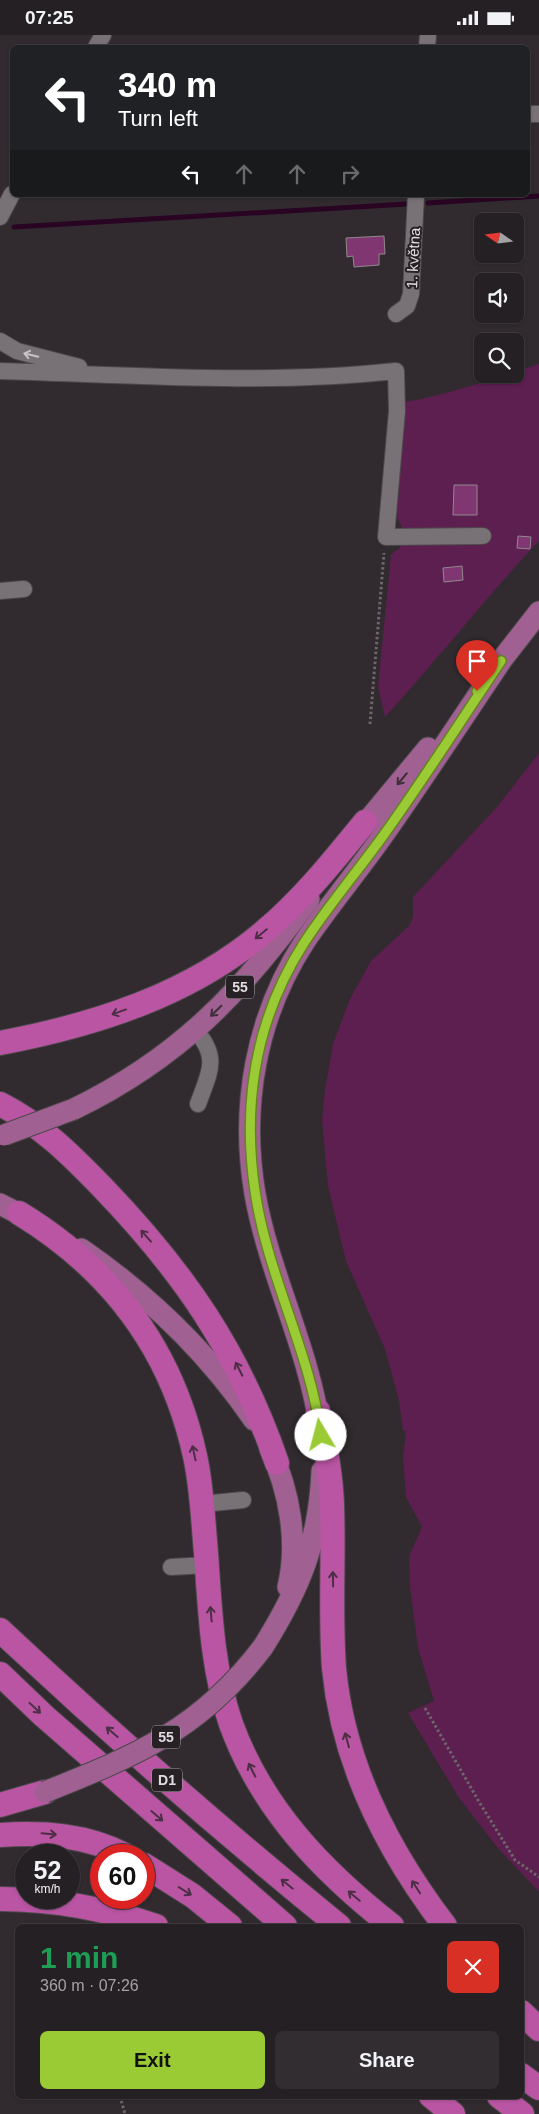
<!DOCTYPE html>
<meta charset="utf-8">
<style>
body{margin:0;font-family:Arial,sans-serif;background:#312d30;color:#f1f3f6;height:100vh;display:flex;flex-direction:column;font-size:19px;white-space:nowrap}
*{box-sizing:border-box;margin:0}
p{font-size:16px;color:#a3a3a6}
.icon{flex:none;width:28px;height:28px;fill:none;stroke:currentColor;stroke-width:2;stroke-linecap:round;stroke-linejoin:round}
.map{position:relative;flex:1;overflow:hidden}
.details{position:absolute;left:15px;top:1889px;width:509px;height:175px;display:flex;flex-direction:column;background:#252023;border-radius:8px;box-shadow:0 1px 4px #0004,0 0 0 1px #423e41}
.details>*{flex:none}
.banner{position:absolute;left:10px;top:10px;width:520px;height:152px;border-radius:8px;box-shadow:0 1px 4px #0004,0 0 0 1px #423e41;background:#202124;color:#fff;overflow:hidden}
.needle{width:32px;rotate:284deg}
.buttons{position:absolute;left:474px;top:178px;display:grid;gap:10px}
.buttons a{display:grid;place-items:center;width:50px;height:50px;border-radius:8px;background:#252023;box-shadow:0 1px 4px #0004,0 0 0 1px #423e41;font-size:25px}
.speed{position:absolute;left:15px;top:1809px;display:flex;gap:10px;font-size:25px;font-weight:700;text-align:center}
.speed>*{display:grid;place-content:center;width:65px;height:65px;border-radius:50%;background:#252023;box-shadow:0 1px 4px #0004,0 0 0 1px #423e41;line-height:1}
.speed small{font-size:12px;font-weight:400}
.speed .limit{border:8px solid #d22;background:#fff;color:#111}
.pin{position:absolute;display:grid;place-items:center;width:42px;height:42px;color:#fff;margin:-51px -21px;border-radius:50% 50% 50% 0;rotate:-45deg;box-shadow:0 0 5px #0007}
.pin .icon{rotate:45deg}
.me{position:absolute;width:55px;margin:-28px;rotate:352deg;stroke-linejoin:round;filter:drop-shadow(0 0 4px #0008)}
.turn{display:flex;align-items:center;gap:18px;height:105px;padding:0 25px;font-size:22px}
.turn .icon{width:65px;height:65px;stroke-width:2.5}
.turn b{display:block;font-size:35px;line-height:42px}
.lanes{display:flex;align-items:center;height:48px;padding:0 25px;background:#0003;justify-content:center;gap:25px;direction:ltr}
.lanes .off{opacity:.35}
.round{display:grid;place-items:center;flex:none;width:52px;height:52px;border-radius:8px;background:#312d30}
.headline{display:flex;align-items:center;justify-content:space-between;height:85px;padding:0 25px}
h1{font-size:30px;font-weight:600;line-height:38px;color:#1e9e55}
.primary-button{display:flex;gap:10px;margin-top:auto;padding:10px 25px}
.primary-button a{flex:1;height:58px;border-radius:8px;background:#9acb34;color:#111;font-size:20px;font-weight:600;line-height:58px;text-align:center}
.primary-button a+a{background:#312d30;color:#f1f3f6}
.status{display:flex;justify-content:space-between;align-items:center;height:35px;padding:0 25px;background:#252023;direction:ltr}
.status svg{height:14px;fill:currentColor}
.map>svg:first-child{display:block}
.green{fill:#5d1e50}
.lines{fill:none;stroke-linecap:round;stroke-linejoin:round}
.stream{stroke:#290523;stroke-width:5}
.building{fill:#803771;stroke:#90898e}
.minor-casing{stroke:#4d484b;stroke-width:18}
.major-casing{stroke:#4d484b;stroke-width:23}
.highway-casing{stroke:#4d484b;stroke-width:26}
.path{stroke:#6c676a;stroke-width:3;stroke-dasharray:2.5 2.5;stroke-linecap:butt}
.minor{stroke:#787176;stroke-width:16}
.major{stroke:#a06092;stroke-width:21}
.highway{stroke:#ba55a4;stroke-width:24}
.major-bridge-casing{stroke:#4d484b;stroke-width:23;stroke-linecap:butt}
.major-bridge{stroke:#a06092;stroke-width:21}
.oneway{stroke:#c6c2c5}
.oneway2{stroke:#3f2e3b}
.oneway3{stroke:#4c2e45}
.route-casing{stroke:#648422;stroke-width:12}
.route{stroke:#9acb34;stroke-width:9}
.labels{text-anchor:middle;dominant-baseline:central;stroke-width:4;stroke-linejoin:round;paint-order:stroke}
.shield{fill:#272125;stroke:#a8a5a7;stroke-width:1}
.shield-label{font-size:14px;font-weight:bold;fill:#e0dddf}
.street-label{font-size:15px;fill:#e0dddf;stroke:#272125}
</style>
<div class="status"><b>07:25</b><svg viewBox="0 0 49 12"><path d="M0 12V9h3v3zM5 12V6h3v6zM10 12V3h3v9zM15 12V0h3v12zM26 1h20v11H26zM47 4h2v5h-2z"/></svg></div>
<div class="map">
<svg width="539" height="2079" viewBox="0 0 539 2079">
<rect width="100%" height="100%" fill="#312b2f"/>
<!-- green -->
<path class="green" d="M539 329V506C486 562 438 624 385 682L378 652 391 519 400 513 402 492 394 477 405 367C451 359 496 343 539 329Z
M539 718V1857L497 1812 459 1763 408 1678 434 1666 418 1613 410 1552 409 1521 422 1492 406 1462 403 1422 406 1396H403L399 1366 385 1314 346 1226 328 1151 322 1085 325 1055 333 1009 350 964 371 926 409 891 413 882V862L497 772Z"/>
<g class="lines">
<!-- stream -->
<path class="stream" d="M428 168 539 161
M14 192 407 169"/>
</g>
<!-- building -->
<path class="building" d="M384 201 385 219H379V230L354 232 353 221 347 222 346 203Z
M454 450H477V480H453Z
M518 501 531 502 530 514 517 513Z
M462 531 463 545 444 547 443 533Z"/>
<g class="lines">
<!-- minor casing -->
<g class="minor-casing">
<path id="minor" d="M96 12 103 0
M427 12 428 0
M528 79H539
M0 182 12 159
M396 279 407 271 411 259 416 160
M0 306 17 316 79 332
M0 336C132 340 265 350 396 336L397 376 386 502 483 501
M0 556 24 554
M196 996C220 1023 209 1038 198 1069
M202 1469 243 1465
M171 1532 207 1530"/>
</g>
<!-- major casing -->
<g class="major-casing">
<path id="major" d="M493 636 539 577
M355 801 428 713
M74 1074C179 1023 242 957 309 864
M0 1169 33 1186
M81 1214C148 1260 208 1318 254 1385
M320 1394C309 1313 269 1239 255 1159 240 1071 256 981 305 906 330 869 358 836 384 799 424 742 462 684 501 626
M270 1414C289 1455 299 1507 288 1552
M263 1612C300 1553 319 1507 322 1436"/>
</g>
<!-- highway casing -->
<g class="highway-casing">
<path id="highway" d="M0 1008C95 990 190 960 265 896 303 864 334 825 365 787
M0 1069C40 1089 71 1120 102 1152 183 1236 239 1317 277 1428
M19 1178C111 1234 172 1315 195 1421 202 1452 203 1485 206 1518 210 1574 212 1634 231 1689 262 1774 322 1836 392 1891
M318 1376C325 1407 331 1438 332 1470 334 1524 330 1579 334 1633 343 1729 387 1815 445 1891
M0 1595C109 1697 222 1796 339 1891
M0 1639 44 1681 285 1891
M0 1770 45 1757
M0 1800C44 1797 86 1800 125 1820
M144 1830 193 1861 230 1891
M0 1864C53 1864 106 1874 156 1891
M521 1977 539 1994
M521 2040 539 2053
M431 2061 453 2079
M499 2061 522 2079"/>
</g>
<!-- path -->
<path class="path" d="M370 689 384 518
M425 1673 478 1765 515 1825 539 1842
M120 2061 125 2079"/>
<!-- minor -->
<use href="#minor" class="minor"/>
<!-- major -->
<use href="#major" class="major"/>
<!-- highway -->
<use href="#highway" class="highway"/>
<!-- major-bridge casing -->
<g class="major-bridge-casing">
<path id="major-bridge" d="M4 1100 74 1074
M45 1757C137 1720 201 1694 263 1612"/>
</g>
<!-- major-bridge -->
<use href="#major-bridge" class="major-bridge"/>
</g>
<!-- one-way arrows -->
<defs><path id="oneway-shaft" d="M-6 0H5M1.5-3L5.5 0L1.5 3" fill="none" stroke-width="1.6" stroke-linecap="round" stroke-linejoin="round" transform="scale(1.25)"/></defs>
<use class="oneway" href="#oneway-shaft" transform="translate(31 320) rotate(-166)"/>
<g class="oneway2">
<use href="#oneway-shaft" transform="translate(402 744) rotate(130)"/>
<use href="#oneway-shaft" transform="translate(216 976) rotate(136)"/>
</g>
<g class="oneway3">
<use href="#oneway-shaft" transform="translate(261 899) rotate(141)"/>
<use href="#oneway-shaft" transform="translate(119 977) rotate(160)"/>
<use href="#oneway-shaft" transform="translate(146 1201) rotate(-131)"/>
<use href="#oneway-shaft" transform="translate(239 1334) rotate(-117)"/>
<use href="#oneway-shaft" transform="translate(194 1418) rotate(-102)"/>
<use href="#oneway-shaft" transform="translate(333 1544) rotate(-91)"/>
<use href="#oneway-shaft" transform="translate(211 1579) rotate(-95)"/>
<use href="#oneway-shaft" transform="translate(35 1673) rotate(43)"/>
<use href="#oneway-shaft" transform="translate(112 1697) rotate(-139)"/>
<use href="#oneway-shaft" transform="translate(347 1705) rotate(-105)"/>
<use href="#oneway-shaft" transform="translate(252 1735) rotate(-117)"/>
<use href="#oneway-shaft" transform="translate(157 1781) rotate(41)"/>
<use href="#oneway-shaft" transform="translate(49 1799) rotate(5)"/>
<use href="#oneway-shaft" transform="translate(287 1849) rotate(-141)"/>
<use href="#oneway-shaft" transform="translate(416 1852) rotate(-123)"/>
<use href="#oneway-shaft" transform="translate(185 1856) rotate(32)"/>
<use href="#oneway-shaft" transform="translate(354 1861) rotate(-140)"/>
</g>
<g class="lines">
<!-- route casing -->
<g class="route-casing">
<path id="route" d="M321 1400C310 1316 267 1240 255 1156 242 1068 256 983 304 908 328 871 357 837 383 801 424 744 462 684 501 626L477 656"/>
</g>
<!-- route -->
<use href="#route" class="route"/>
</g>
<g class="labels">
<!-- shield labels -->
<g class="shield">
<rect x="226" y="940.5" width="28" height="23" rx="4"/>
<rect x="152" y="1690.5" width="28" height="23" rx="4"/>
<rect x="152" y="1733.5" width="30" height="23" rx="4"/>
</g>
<g class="shield-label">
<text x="240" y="952">55</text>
<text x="166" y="1702">55</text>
<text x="167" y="1745">D1</text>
</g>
<!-- street labels -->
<g class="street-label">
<text transform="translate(413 223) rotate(-87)">1. května</text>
</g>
</g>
</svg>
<div class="buttons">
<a><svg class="needle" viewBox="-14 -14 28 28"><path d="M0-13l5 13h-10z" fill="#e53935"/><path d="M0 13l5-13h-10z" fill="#a3a3a6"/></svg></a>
<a><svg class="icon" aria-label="sound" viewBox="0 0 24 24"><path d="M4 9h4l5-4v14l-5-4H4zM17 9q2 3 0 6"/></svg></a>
<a><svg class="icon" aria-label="search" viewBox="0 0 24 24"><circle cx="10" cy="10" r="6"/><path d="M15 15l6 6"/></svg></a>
</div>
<div class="speed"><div>52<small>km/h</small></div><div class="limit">60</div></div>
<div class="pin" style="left:477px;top:656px;background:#d93025"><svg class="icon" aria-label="arrive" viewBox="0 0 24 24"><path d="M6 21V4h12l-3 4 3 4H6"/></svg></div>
<svg class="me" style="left:321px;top:1400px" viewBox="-20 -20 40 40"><circle r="19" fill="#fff"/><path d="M0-13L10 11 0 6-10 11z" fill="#9acb34"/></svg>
<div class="banner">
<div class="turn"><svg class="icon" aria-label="left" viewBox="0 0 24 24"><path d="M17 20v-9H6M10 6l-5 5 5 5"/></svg><div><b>340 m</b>Turn left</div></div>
<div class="lanes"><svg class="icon" aria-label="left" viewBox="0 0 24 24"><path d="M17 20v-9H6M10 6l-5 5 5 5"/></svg><svg class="icon off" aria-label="ahead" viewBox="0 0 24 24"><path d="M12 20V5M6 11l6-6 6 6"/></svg><svg class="icon off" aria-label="ahead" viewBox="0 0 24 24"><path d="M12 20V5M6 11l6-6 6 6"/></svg><svg class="icon off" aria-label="right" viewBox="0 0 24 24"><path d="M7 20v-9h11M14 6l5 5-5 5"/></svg></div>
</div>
<section class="details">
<div class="headline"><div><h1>1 min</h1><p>360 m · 07:26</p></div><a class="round" style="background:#d93025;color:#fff"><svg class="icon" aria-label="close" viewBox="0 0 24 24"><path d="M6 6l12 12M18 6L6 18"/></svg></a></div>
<div class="primary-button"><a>Exit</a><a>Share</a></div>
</section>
</div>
